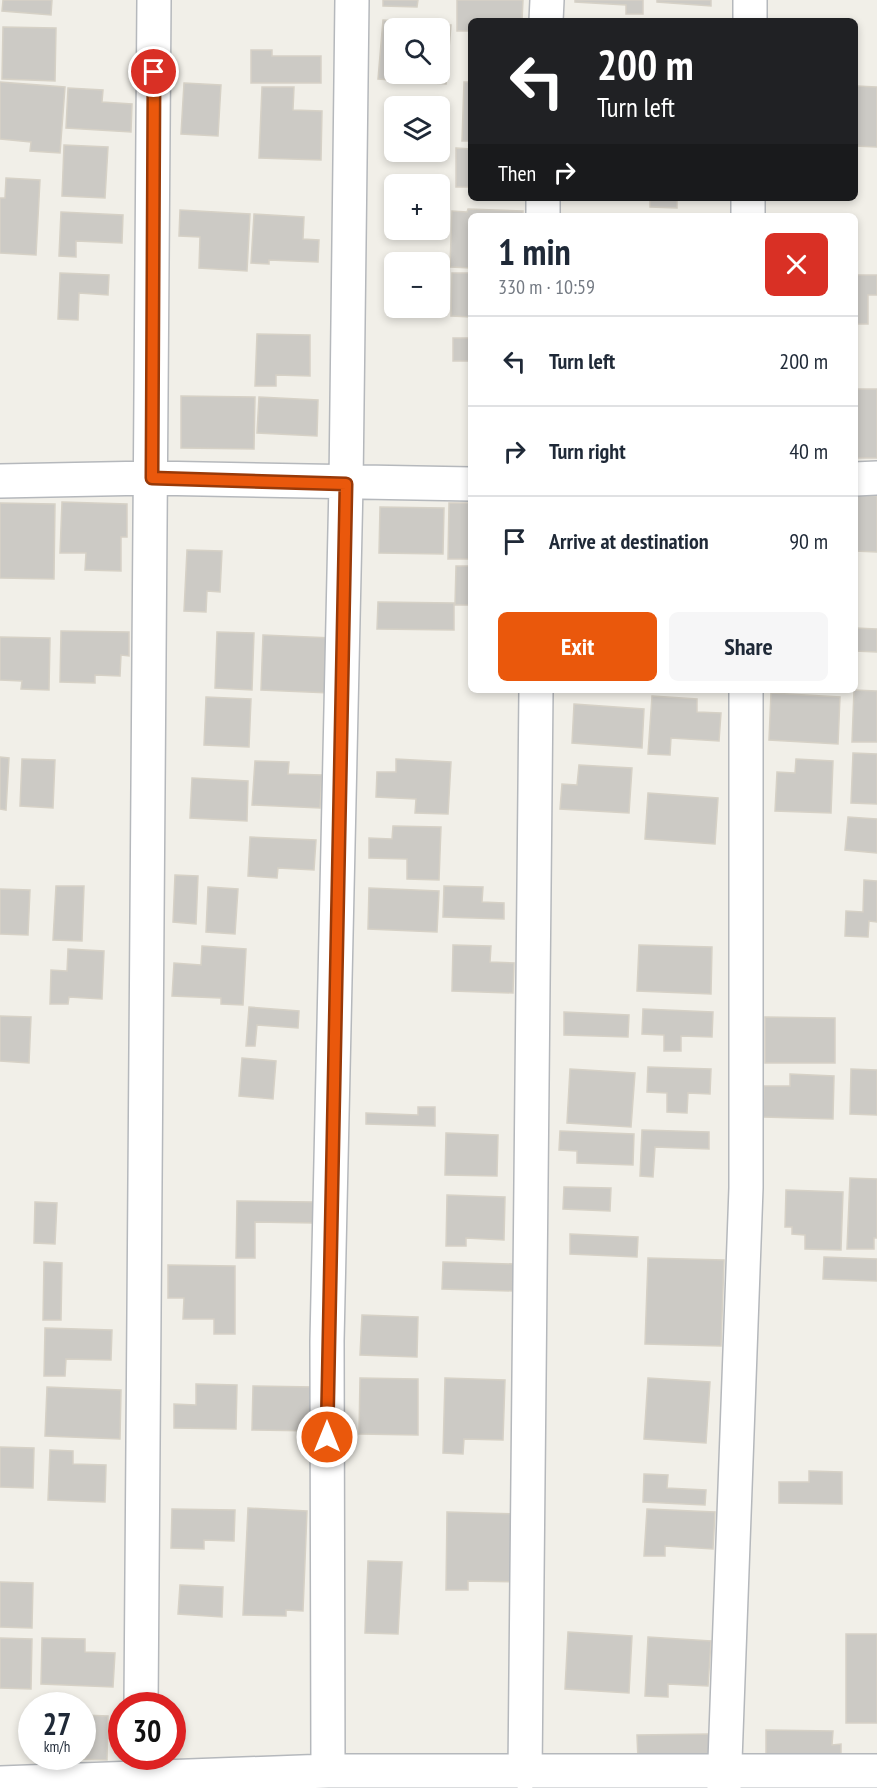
<!DOCTYPE html>
<meta charset="utf-8">
<style>
body{margin:0;font-family:"PT Sans Narrow",sans-serif;background:#f6f6f7;color:#1f2937;height:100vh;display:flex;flex-direction:column;font-size:22px;white-space:nowrap}
*{box-sizing:border-box;margin:0}
p{font-size:20px;color:#747a83}
.icon{flex:none;width:33px;height:33px;fill:none;stroke:currentColor;stroke-width:2;stroke-linecap:round;stroke-linejoin:round}
.map{position:relative;flex:1;overflow:hidden}
.details{position:absolute;left:468px;top:213px;width:390px;height:480px;display:flex;flex-direction:column;background:#fff;border-radius:9px;box-shadow:0 3px 9px #0003}
.details>*{flex:none}
.hud{position:absolute;left:468px;top:18px;width:390px;height:183px;border-radius:9px;box-shadow:0 3px 9px #0003;background:#202124;color:#fff;overflow:hidden}
.controls{position:absolute;left:384px;top:18px;display:grid;gap:12px}
.controls a{display:grid;place-items:center;width:66px;height:66px;border-radius:9px;background:#fff;box-shadow:0 3px 9px #0003;font-size:30px}
.speed{position:absolute;left:18px;top:1692px;display:flex;gap:12px;font-size:30px;font-weight:700;text-align:center}
.speed>*{display:grid;place-content:center;width:78px;height:78px;border-radius:50%;background:#fff;box-shadow:0 3px 9px #0003;line-height:1}
.speed small{font-size:15px;font-weight:400}
.speed .limit{border:9px solid #d22;background:#fff;color:#111}
.pin{position:absolute;display:grid;place-items:center;width:51px;height:51px;color:#fff;margin:-26px;border:3px solid #fff;border-radius:50%;box-shadow:0 2px 6px #0007}
.me{position:absolute;width:66px;margin:-33px;rotate:0deg;stroke-linejoin:round;filter:drop-shadow(0 0 4px #0008)}
.turn{display:flex;align-items:center;gap:21px;height:126px;padding:0 30px;font-size:27px}
.turn .icon{width:78px;height:78px;stroke-width:2.5}
.turn b{display:block;font-size:42px;line-height:51px}
.then{display:flex;align-items:center;height:57px;padding:0 30px;background:#0003;gap:12px;font-size:22px}
.round{display:grid;place-items:center;flex:none;width:63px;height:63px;border-radius:9px;background:#f6f6f7}
.headline{display:flex;align-items:center;justify-content:space-between;height:102px;padding:0 30px}
h1{font-size:36px;font-weight:700;line-height:45px}
.button{display:flex;gap:12px;margin-top:auto;padding:12px 30px}
.button a{flex:1;height:69px;border-radius:9px;background:#ea580c;color:#fff;font-size:24px;font-weight:700;line-height:69px;text-align:center}
.button a+a{background:#f6f6f7;color:#1f2937}
ul{padding:0;list-style:none}
li{display:flex;align-items:center;gap:18px;height:90px;padding:0 30px;border-top:2px solid #e0e1e3}
li div{flex:1}
li b{display:block;font-size:22px}
li em{font-style:normal}
.map>svg:first-child{display:block}
.building{fill:#cccac5;stroke:#d6d1c6;stroke-width:1.5;fill-rule:evenodd}
.lines{fill:none;stroke-linecap:round;stroke-linejoin:round}
.street-casing{stroke:#b5b8bc;stroke-width:36}
.street{stroke:#fff;stroke-width:33}
.route-casing{stroke:#983908;stroke-width:15}
.route{stroke:#ea580c;stroke-width:10}
</style>
<div class="map">
<svg width="877" height="1788" viewBox="0 0 877 1788">
<rect width="100%" height="100%" fill="#f1efe8"/>
<!-- building -->
<path class="building" d="M3 0H52L51 15 2 11Z
M383 0H418L417 7 383 6Z
M457 0H523L522 21H471V31H457Z
M575 0H643V14H626V5L575 2Z
M657 0H711V6L657 2Z
M383 20 451 25 446 84 378 79ZM394 28H440V74H394Z
M3 27 56 28 55 81 2 79Z
M251 50H272V56H321V83H251Z
M0 82 65 87 60 153 30 151 31 142 0 139Z
M464 82H471V141H462Z
M184 83 221 85 218 136 181 134Z
M856 86 877 87V147L855 146Z
M262 87H294L293 110 322 111 321 160 259 158Z
M68 88 103 90 102 102 132 104 131 132 66 128Z
M64 145 108 147 105 198 62 196Z
M456 148 471 149V187H456Z
M6 178 40 180 36 255 0 253V198H5Z
M650 198H677V208L650 207Z
M468 209 523 211V216H471V268L450 267 452 211 467 212Z
M180 210 250 214 247 271 199 268 200 237 179 236Z
M61 212 123 215 122 243 76 241V257L59 256Z
M254 214 304 217 303 239 319 240 318 262 269 260V264L251 263Z
M60 273 109 275 108 295 79 293 78 320 58 319Z
M452 273H471V317L451 316Z
M855 275H877V295H868V324H855Z
M257 334 310 335V376L276 375V386H255Z
M453 338H471V361H453Z
M855 389H877V458H855Z
M181 396 255 397 254 449 181 448Z
M259 397 318 400 317 436 257 433Z
M855 495 877 496V552L855 551Z
M62 502 127 504V537H121V571L85 570 86 553H60Z
M0 503 55 504 54 579 0 578Z
M449 503H471V559H448Z
M380 507 444 508 443 554 379 553Z
M187 550 222 551 220 592 207 591 206 612 184 611Z
M456 566H471V605H455Z
M378 602 454 603V630L377 629Z
M855 628 877 629V652L855 651Z
M61 631 129 632V656L121 655 120 676 95 675V683L60 682Z
M217 632 254 633 252 690 215 688Z
M263 635 332 638 330 693 261 690Z
M0 637 50 638 49 690 21 689 22 681 0 680Z
M854 690 877 691V742H852Z
M771 693 840 697 838 744 769 740Z
M652 696 697 699V712L721 713 719 741 671 738 670 755 648 754Z
M206 697 251 699 249 747 204 745Z
M574 704 644 709 642 748 572 743Z
M853 753 877 754V804L851 803Z
M0 757 9 758 6 810 0 809Z
M22 759 55 760 53 808 20 806Z
M396 759 451 762 448 814 415 813 416 799 376 797 377 772H396Z
M796 759 833 761 831 813 775 811 777 772 795 773Z
M255 761 289 762 288 774 322 775 320 808 252 805Z
M579 765 632 768 629 813 560 809 562 784 577 785Z
M192 778 248 781 247 821 190 818Z
M648 793 718 798 715 844 645 839Z
M848 817 877 819V853L845 850Z
M393 826 441 827 439 880 407 879V859L369 858V838L392 839Z
M250 837 316 840 314 870 278 868 277 878 248 876Z
M175 875 198 876 196 924 173 922Z
M864 880 877 881V922L869 921 868 937 845 936 846 911 863 912Z
M56 886H84L82 941 53 940Z
M444 886 483 887 482 902 504 903V919L443 917Z
M208 887 238 889 235 934 206 932Z
M369 888 439 891 437 932 368 929Z
M0 889 30 890 28 935 0 934Z
M453 945 491 946 490 962 514 963 513 993 452 991Z
M639 945 712 947 711 994 637 991Z
M202 946 246 949 243 1005 221 1004V998L172 996 174 963 201 965Z
M68 949 104 951 102 999 69 997 68 1004H50L51 970 67 971Z
M249 1007 299 1011 298 1028 257 1025 255 1046H246Z
M643 1009 713 1012 712 1037 681 1036V1051H664V1035L642 1034Z
M564 1012 629 1015 628 1037 564 1035Z
M0 1016 31 1017 29 1063 0 1061Z
M765 1017 835 1018V1063H765Z
M242 1058 276 1061 273 1099 239 1096Z
M648 1067 711 1069 710 1094 688 1093 687 1113 667 1112V1093L647 1092Z
M570 1069 635 1073 631 1127 567 1123Z
M851 1069 877 1070V1115L850 1114Z
M790 1074 834 1076 833 1119 763 1117 764 1086H790Z
M418 1107H435V1126L366 1124V1113L418 1115Z
M642 1130 709 1132V1149L655 1147 653 1177 640 1176Z
M560 1131 634 1134 633 1165 577 1163V1151L559 1150Z
M446 1133 498 1135 497 1176 445 1175Z
M850 1178 877 1179V1238H874V1249H847Z
M564 1187 611 1188 610 1211 563 1209Z
M786 1190 843 1192 841 1250 805 1249V1235L792 1234V1227H785Z
M447 1195 505 1197 504 1240 466 1238V1246H446Z
M237 1201 314 1202V1223L255 1222V1258H236Z
M35 1202 57 1203 55 1244 34 1243Z
M570 1234 638 1237 637 1257 570 1254Z
M824 1257 877 1259V1281L823 1279Z
M648 1258 724 1260 721 1346 645 1344Z
M44 1262 62 1263 61 1320H43Z
M443 1262 514 1264 513 1291 442 1289Z
M168 1265 235 1266V1334H214V1319H183L184 1298H168Z
M362 1315 418 1317 417 1357 360 1355Z
M45 1328 112 1330 111 1360 66 1359 65 1376H44Z
M360 1378 418 1379V1435L359 1434Z
M445 1378 505 1380 503 1440 464 1439 463 1454 443 1453Z
M648 1378 710 1382 706 1443 644 1439Z
M196 1384 237 1385 236 1429 174 1428V1404L196 1405Z
M253 1386 315 1387V1431L252 1430Z
M47 1387 121 1390 120 1439 45 1436Z
M0 1447 34 1448 33 1488 0 1487Z
M50 1450 73 1451V1464L106 1465 105 1502 48 1500Z
M809 1471 842 1472V1504L779 1503V1482H809Z
M644 1474 668 1475 667 1488 706 1490 705 1505 643 1502Z
M248 1508 307 1511 303 1611 286 1610V1616L243 1615Z
M172 1509 235 1510 234 1541 204 1540V1549L171 1548Z
M647 1509 715 1512 713 1549 665 1546V1556H644Z
M447 1512 518 1514 517 1582 468 1581V1590H446Z
M368 1561 402 1562 398 1634 365 1633Z
M0 1582 33 1583 32 1628 0 1627Z
M180 1585 223 1587 222 1617 178 1614Z
M568 1632 632 1636 629 1693 565 1689Z
M846 1634H877V1723H846Z
M648 1637 711 1641 708 1686 668 1684V1697L645 1696Z
M0 1638 32 1639 31 1689 0 1688Z
M42 1638 85 1639V1652L115 1653 113 1687 41 1684Z
M82 1715 108 1716 107 1760 41 1758 82 1756Z
M766 1730 833 1731 832 1745 841 1744V1755H766Z
M710 1734V1760H638L637 1735Z"/>
<g class="lines">
<!-- street casing -->
<g class="street-casing">
<path id="street" d="M546 21 547 0
M750 21V0
M543 216V198
M748 216V198
M855 479 877 478
M0 481 151 478 471 484
M141 1706 154 0
M328 1771 327 1341 346 484 352 0
M525 1773 536 690
M0 1783 328 1771H877
M724 1788 746 1188V690"/>
</g>
<!-- street -->
<use href="#street" class="street"/>
</g>
<g class="lines">
<!-- route casing -->
<g class="route-casing">
<path id="route" d="M154 72 152 478 346 484 327 1437"/>
</g>
<!-- route -->
<use href="#route" class="route"/>
</g>
</svg>
<div class="controls">
<a><svg class="icon" aria-label="search" viewBox="0 0 24 24"><circle cx="10" cy="10" r="6"/><path d="M15 15l6 6"/></svg></a>
<a><svg class="icon" aria-label="layers" viewBox="0 0 24 24"><path d="M12 4l9 5-9 5-9-5zM3 14l9 5 9-5"/></svg></a>
<a>+</a>
<a>−</a>
</div>
<div class="speed"><div>27<small>km/h</small></div><div class="limit">30</div></div>
<div class="pin" style="left:154px;top:72px;background:#d93025"><svg class="icon" aria-label="arrive" viewBox="0 0 24 24"><path d="M6 21V4h12l-3 4 3 4H6"/></svg></div>
<svg class="me" style="left:327px;top:1437px" viewBox="-20 -20 40 40"><circle r="17" fill="#ea580c" stroke="#fff" stroke-width="3"/><path d="M0-11L8 9 0 5-8 9z" fill="#fff"/></svg>
<div class="hud">
<div class="turn"><svg class="icon" aria-label="left" viewBox="0 0 24 24"><path d="M17 20v-9H6M10 6l-5 5 5 5"/></svg><div><b>200 m</b>Turn left</div></div>
<div class="then">Then<svg class="icon" aria-label="right" viewBox="0 0 24 24"><path d="M7 20v-9h11M14 6l5 5-5 5"/></svg></div>
</div>
<section class="details">
<div class="headline"><div><h1>1 min</h1><p>330 m · 10:59</p></div><a class="round" style="background:#d93025;color:#fff"><svg class="icon" aria-label="close" viewBox="0 0 24 24"><path d="M6 6l12 12M18 6L6 18"/></svg></a></div>
<ul>
<li><svg class="icon" aria-label="left" viewBox="0 0 24 24"><path d="M17 20v-9H6M10 6l-5 5 5 5"/></svg><div><b>Turn left</b></div><em>200 m</em></li>
<li><svg class="icon" aria-label="right" viewBox="0 0 24 24"><path d="M7 20v-9h11M14 6l5 5-5 5"/></svg><div><b>Turn right</b></div><em>40 m</em></li>
<li><svg class="icon" aria-label="arrive" viewBox="0 0 24 24"><path d="M6 21V4h12l-3 4 3 4H6"/></svg><div><b>Arrive at destination</b></div><em>90 m</em></li>
</ul>
<div class="button"><a>Exit</a><a>Share</a></div>
</section>
</div>
